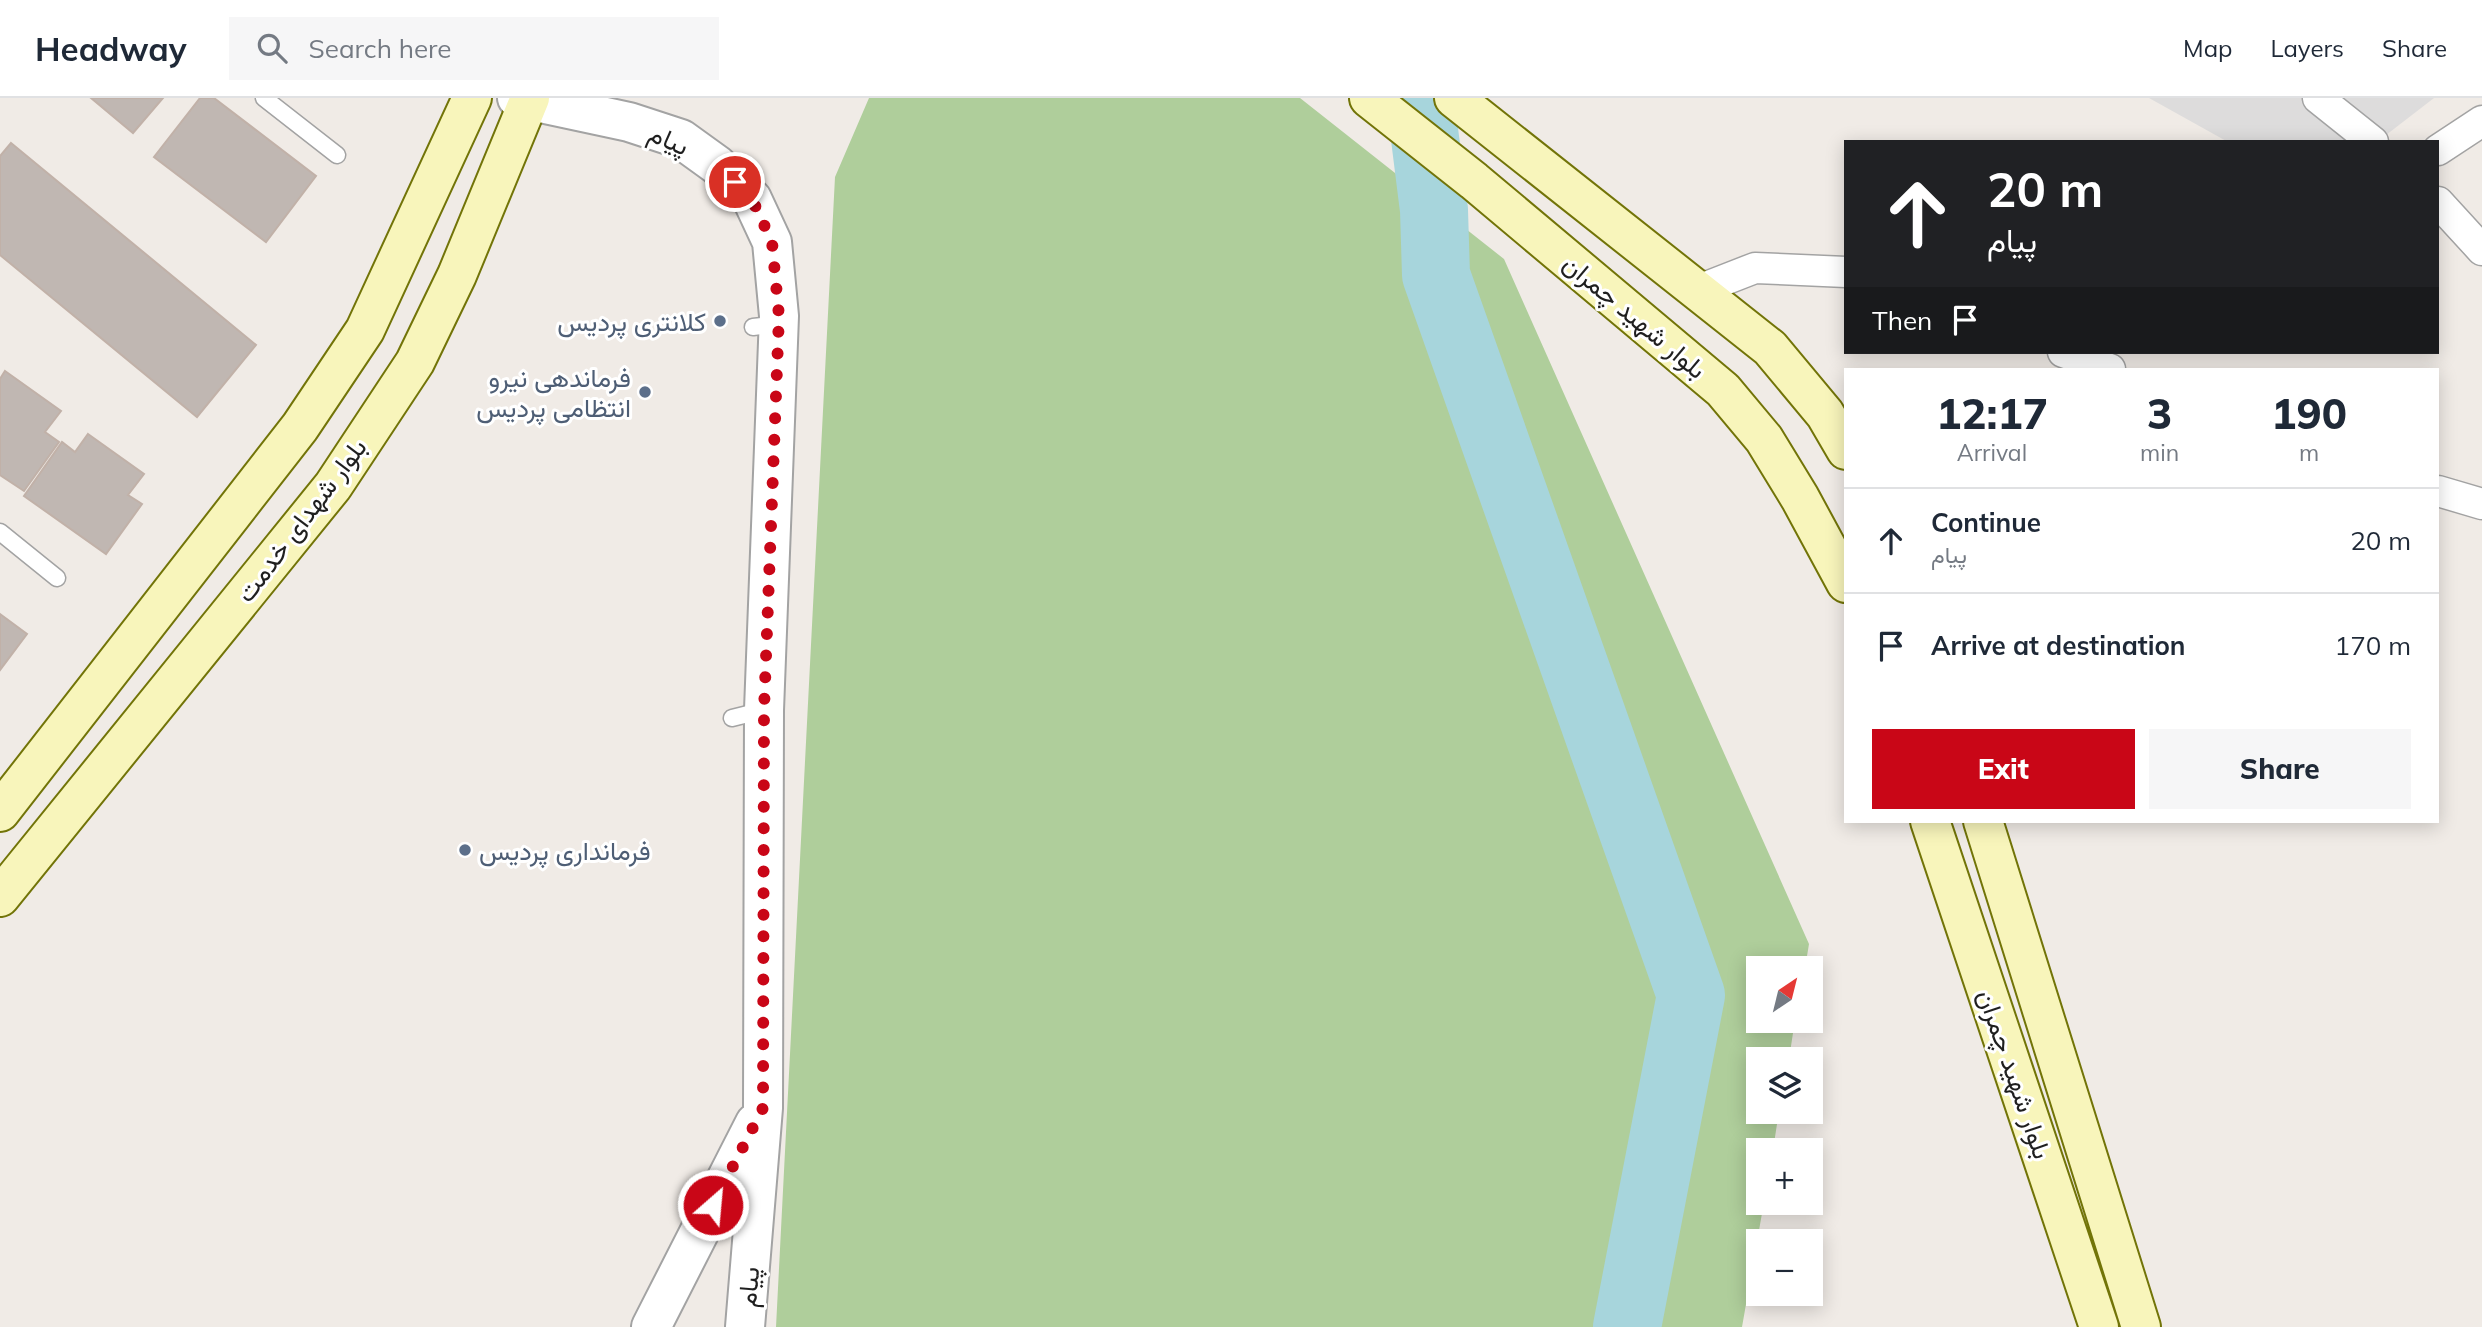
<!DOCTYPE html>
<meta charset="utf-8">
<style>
body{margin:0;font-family:Mulish,Vazirmatn,sans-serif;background:#f6f6f7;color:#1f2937;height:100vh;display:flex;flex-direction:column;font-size:26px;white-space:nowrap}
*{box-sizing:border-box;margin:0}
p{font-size:23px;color:#747a83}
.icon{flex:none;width:38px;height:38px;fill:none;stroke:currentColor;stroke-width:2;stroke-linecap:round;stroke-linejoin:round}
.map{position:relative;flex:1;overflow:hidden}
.drawer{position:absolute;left:1844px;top:270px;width:595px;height:455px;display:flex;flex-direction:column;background:#fff;border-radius:0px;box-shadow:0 4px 18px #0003}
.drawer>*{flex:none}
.banner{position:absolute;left:1844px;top:42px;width:595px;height:214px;border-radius:0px;box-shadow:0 4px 18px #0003;background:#202124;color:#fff;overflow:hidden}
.needle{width:46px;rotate:35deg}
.fabs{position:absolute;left:1746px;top:858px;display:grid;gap:14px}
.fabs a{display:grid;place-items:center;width:77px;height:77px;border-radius:0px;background:#fff;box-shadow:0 4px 18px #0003;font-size:35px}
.pin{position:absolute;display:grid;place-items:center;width:60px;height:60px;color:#fff;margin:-30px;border:4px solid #fff;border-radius:50%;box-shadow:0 2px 7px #0007}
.me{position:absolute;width:77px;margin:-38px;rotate:27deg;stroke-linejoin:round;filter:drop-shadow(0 0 5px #0008)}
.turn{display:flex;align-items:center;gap:24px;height:147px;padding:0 28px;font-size:32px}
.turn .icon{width:91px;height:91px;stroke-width:2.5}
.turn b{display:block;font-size:49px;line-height:60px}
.then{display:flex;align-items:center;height:66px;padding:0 28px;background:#0003;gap:14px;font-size:26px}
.eta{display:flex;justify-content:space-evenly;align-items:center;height:119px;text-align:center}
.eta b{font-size:42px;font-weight:800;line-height:49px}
.action{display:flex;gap:14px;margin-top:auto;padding:14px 28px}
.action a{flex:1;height:80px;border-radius:0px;background:#c90617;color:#fff;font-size:28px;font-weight:800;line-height:80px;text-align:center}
.action a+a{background:#f6f6f7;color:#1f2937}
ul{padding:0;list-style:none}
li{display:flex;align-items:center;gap:21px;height:105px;padding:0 28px;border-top:2px solid #e0e1e3}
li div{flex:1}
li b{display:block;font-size:26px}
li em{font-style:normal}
header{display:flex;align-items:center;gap:42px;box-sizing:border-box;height:98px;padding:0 35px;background:#fff;border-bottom:2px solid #e0e1e3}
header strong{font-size:33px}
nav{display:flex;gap:38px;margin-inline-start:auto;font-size:24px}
.search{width:490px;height:63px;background:#f6f6f7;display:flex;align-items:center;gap:18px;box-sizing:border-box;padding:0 24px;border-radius:0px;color:#747a83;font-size:26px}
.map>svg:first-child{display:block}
.residential{fill:#dddcdc}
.forest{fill:#afce9b}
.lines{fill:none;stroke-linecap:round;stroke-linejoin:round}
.river{stroke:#a7d5dc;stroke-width:68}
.building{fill:#c0b7b2;stroke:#c1b1a8;stroke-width:2}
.service-casing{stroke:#a3a3a3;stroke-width:19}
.minor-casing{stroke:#a3a3a3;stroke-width:33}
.tertiary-casing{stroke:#a3a3a3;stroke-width:42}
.secondary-casing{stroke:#727408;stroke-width:42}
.service{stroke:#fff;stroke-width:16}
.minor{stroke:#fff;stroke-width:30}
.tertiary{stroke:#fff;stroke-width:38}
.secondary{stroke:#f8f5bb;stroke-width:38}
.route{stroke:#c90617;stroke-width:12;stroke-dasharray:0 21.6}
.service-dot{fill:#5c6f8a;stroke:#fff;stroke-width:2.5}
.labels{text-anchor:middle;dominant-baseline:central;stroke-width:6;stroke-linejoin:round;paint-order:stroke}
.street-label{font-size:26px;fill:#1f1f1f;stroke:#fff}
.service-label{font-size:26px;fill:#4e5e75;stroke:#fff;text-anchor:end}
</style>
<header>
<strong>Headway</strong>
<div class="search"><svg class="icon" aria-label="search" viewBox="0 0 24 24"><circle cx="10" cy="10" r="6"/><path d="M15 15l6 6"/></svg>Search here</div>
<nav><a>Map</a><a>Layers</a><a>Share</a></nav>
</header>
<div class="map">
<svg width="2482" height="1229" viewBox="0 0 2482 1229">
<rect width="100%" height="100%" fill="#f0ebe6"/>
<!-- residential -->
<path class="residential" d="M2149 0H2434L2377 44H2228Z"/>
<!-- forest -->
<path class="forest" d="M869 0H1300L1504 161 1809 846 1805 870H1759V922H1795L1789 961H1759V1013H1779L1773 1052H1759V1104H1764L1742 1229H776L835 79Z"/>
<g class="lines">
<!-- river -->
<path class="river" d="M1420 0 1434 112 1436 177 1691 897 1627 1229"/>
</g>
<!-- building -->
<path class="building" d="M91 0H163L133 35Z
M200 0H214L316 78 266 144 154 59Z
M11 45 256 247 197 319 0 157V58Z
M5 273 61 313 45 334 59 344 24 393 0 377V281Z
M88 336 144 376 128 397 142 406 106 456 24 398 62 344 75 354Z
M0 516 27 536 0 572Z"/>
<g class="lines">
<!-- service casing -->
<g class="service-casing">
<path id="service" d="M264 0 337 57
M753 229 779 226
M0 434 57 480
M732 620 764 612"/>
</g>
<!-- minor casing -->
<g class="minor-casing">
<path id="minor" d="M2318 0 2373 44
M2438 52 2482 23
M2438 104 2482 152
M1696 193 1755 170 1846 174
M2063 254 2110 271
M2438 393 2482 406"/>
</g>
<!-- tertiary casing -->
<g class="tertiary-casing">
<path id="tertiary" d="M517 0 629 24 681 41 717 67 752 101 772 144 779 218 764 612 763 1010 745 1229
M651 1229 755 1025"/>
</g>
<!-- secondary casing -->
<g class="secondary-casing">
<path id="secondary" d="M1369 0 1474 83 1723 292 1764 341 1800 400 1846 485
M1454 0 1770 250 1825 316 1846 352
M0 714 300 329 365 232 472 0
M1930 723 2099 1229
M1983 723 2141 1229
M0 799 333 388 415 264 457 177 530 0"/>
</g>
<!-- service -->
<use href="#service" class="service"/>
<!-- minor -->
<use href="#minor" class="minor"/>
<!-- tertiary -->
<use href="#tertiary" class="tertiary"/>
<!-- secondary -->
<use href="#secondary" class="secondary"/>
</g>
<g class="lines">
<!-- route -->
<path class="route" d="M713 1107 763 1010 764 612 779 218 772 144 752 101 735 84"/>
</g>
<!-- markers -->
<g class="service-dot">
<circle cx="720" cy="223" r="7"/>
<circle cx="645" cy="294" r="7"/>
<circle cx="465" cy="752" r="7"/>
</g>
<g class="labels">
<!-- street labels -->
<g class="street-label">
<text transform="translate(669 41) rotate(24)">پیام</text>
<text transform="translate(1635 218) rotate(40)">بلوار شهید چمران</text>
<text transform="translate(301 422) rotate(-53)">بلوار شهدای خدمت</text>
<text transform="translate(2015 976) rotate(71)">بلوار شهید چمران</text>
<text transform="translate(748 1189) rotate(-85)">پیام</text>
</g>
<!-- service labels -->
<g class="service-label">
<text x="706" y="223">کلانتری پردیس</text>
<text x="631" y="279">فرماندهی نیرو<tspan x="631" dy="30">انتظامی پردیس</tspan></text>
<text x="479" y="752" text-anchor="start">فرمانداری پردیس</text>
</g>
</g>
</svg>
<div class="fabs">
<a><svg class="needle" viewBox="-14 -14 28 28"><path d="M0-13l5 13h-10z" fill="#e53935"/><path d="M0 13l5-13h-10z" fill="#747a83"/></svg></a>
<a><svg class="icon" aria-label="layers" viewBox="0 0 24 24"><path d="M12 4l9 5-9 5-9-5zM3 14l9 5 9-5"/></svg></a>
<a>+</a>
<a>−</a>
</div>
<div class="pin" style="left:735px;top:84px;background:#d93025"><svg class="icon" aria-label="arrive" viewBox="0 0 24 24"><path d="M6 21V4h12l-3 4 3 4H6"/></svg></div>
<svg class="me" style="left:713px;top:1107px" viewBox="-20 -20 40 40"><circle r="17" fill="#c90617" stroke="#fff" stroke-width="3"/><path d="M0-11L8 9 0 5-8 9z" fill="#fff"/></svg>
<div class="banner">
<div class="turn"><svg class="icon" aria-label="ahead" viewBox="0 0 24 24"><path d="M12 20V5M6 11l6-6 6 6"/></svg><div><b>20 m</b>پیام</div></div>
<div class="then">Then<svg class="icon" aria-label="arrive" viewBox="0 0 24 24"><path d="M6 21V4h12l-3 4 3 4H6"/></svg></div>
</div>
<section class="drawer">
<div class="eta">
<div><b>12:17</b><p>Arrival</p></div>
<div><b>3</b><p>min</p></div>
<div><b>190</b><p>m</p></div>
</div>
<ul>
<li><svg class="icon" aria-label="ahead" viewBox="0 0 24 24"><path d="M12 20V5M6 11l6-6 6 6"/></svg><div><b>Continue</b><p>پیام</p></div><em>20 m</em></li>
<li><svg class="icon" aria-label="arrive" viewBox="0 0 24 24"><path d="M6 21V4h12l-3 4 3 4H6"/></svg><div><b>Arrive at destination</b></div><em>170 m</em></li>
</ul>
<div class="action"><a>Exit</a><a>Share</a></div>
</section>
</div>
